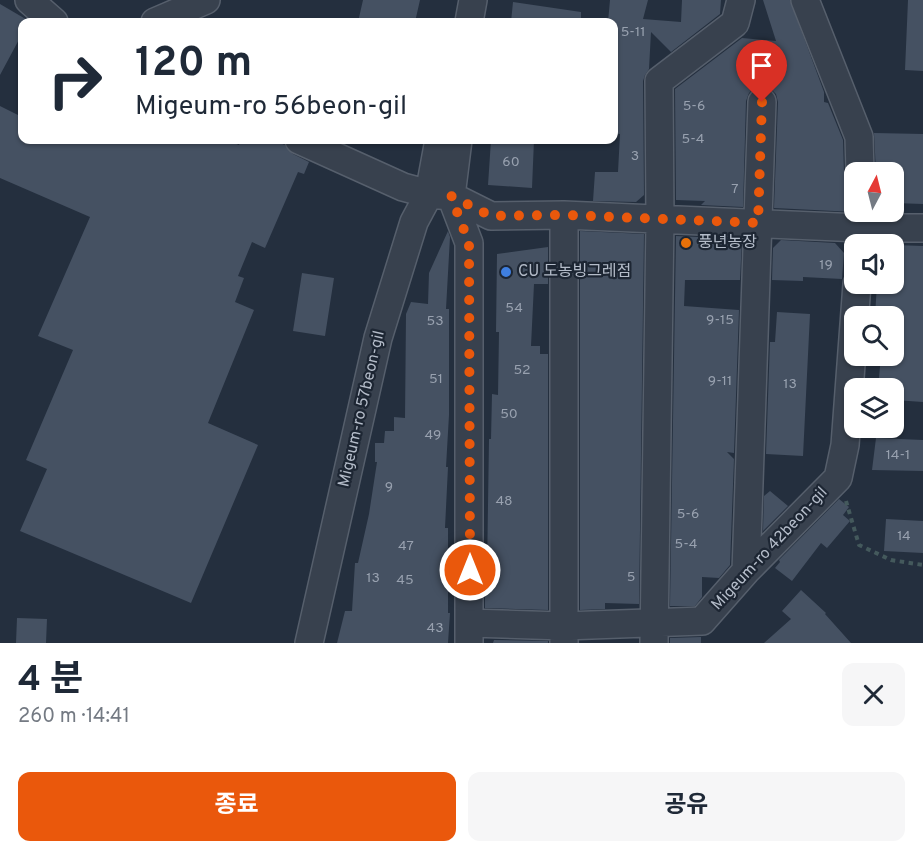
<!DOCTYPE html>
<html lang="ko">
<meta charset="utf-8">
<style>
body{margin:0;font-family:Overpass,"Noto Sans KR",sans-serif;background:#f6f6f7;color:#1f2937;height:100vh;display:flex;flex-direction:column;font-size:22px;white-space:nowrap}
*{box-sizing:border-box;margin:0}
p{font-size:20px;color:#747a83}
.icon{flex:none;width:33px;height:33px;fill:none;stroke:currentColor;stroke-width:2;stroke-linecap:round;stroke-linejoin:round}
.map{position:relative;height:643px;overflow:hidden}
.drawer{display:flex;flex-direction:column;background:#fff;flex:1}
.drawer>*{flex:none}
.banner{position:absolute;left:18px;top:18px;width:600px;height:126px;border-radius:12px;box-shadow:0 2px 4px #0004;background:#fff;color:#1f2937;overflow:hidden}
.needle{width:39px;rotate:7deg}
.tools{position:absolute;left:844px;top:162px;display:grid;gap:12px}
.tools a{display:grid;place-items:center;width:60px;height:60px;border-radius:12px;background:#fff;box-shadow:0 2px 4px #0004;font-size:30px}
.pin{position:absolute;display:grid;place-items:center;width:51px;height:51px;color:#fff;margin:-62px -26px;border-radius:50% 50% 50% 0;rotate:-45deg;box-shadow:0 0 6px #0007}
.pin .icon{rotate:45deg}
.me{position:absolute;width:66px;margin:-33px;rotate:0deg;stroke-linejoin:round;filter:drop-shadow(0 0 4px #0008)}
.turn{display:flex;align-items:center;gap:21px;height:126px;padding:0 18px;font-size:27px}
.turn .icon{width:78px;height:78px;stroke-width:2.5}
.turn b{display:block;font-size:42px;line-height:51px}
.round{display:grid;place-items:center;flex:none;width:63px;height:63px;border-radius:12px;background:#f6f6f7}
.summary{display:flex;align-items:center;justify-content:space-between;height:102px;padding:0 18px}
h1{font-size:36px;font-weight:700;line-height:45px}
.action{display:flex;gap:12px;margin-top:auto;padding:12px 18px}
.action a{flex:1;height:69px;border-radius:12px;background:#ea580c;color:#fff;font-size:24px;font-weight:700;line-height:69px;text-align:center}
.action a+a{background:#f6f6f7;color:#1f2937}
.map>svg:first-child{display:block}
.building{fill:#455162}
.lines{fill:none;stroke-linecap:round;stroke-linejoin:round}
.minor-casing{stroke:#565f6c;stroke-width:30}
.path{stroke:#44595c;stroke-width:4;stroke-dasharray:4.5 4.5;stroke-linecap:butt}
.minor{stroke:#38414e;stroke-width:27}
.route{stroke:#ea580c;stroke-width:10;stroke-dasharray:0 18}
.food-dot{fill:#e8710a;stroke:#1d2633;stroke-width:2}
.shop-dot{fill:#3f7fe0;stroke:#1d2633;stroke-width:2}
.labels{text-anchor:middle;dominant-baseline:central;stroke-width:4.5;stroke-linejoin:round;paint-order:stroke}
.number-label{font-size:14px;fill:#98a1af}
.poi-label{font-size:16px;fill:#b4bcc9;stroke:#1d2633;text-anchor:start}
.street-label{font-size:16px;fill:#b4bcc9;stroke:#1d2633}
</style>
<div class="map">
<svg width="923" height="643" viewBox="0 0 923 643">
<rect width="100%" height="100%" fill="#242f3e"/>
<!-- building -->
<path class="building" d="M363 0H420L415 22H358Z
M610 0H648L643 19 681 22 682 0H721L720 14 671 52 651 32 649 69 645 75 643 81 644 195 636 202 593 201 595 172H618L620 134 614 133V22H608Z
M763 0H790L824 92V102L828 103 843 140 844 173 847 181 855 187 854 212 774 208 778 102 776 94 771 89 763 86 754 88 749 93 746 101 743 207 701 205 705 201 676 200 675 89 742 38 776 41Z
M908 0H923V71L905 70Z
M513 2 581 12V22H511Z
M0 4 29 21 22 22V34L0 75Z
M0 106 22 117V140H226L239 145 241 140H272L285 145 293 154 309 162 304 174 298 172 265 248 252 242 238 276 244 278 235 302 254 310 208 423 258 445 191 603 20 531 47 469 26 460 73 350 38 336 90 217 0 178Z
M874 133 923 134V204L894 203V172H876Z
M491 140H534L532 188 488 185Z
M448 231 450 237 446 309H449V415L446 467H448L445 528H448V613H450L448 643H337L345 611H352L355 563H358L369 514 377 462H375V443H384L385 431H394V417L405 418 406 314 411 302 428 304 429 273Z
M580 231 644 234 639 604 605 603V609L580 610Z
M676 236 742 239 740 280H685L684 306 739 310 734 453 727 452 734 459 730 565 719 578 702 577V597L695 606H670Z
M781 240 835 243 844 253 842 279 803 277V281L772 280 773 248Z
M894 245 923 246V402L894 400V388H878L881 356H894V316H875L877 284H894Z
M548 247V284H534L531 346H540V354H548V610L485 608V571H487L489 439H491L492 394 498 395 499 332H496L497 254Z
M302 273 334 278 325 336 293 331Z
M777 312 810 314 803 456 766 454 770 342H775Z
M876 438 923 440V471L872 470Z
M770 491 788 506 763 531 764 496Z
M839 499 849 507 843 515 850 521 827 548 821 543 792 581 775 568 780 562 779 560Z
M886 519 923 521V553L884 551Z
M801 590 826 613 825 614 851 643H764L791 619 782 611Z
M17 618 47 619 46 643H16Z
M701 637V643H670V638Z
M494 640 548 641V643H493Z"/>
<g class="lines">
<!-- minor casing -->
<g class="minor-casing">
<path id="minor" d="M29 0 54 22
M805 0 859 137 860 172
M155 22 206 0
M469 22 473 0
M299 140 403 187 429 194 451 196 491 216 564 215 861 228H923
M458 140 451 196 469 243V643
M564 215V643
M746 571 762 102
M470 623 564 626 702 621 746 571 838 478 845 445 857 284
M309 643 378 338 414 222 429 194 439 140
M654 643 660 219 659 81 735 23 741 0"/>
</g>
<!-- path -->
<path class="path" d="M846 501 859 545 891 560 923 565"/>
<!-- minor -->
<use href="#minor" class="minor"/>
</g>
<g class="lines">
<!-- route -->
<path class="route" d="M470 570 469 243 451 196 491 216 564 215 758 223 762 102"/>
</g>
<!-- markers -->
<circle class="food-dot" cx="686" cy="243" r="6"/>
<circle class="shop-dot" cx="506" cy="272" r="6"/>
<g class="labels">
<!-- number labels -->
<g class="number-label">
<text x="633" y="32">5-11</text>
<text x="694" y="106">5-6</text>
<text x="693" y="139">5-4</text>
<text x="635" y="156">3</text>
<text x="511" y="162">60</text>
<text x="735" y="189">7</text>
<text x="826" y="265">19</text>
<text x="514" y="308">54</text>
<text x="720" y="320">9-15</text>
<text x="435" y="321">53</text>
<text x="522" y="370">52</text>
<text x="436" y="379">51</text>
<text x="720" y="381">9-11</text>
<text x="790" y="384">13</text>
<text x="509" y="414">50</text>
<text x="433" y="435">49</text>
<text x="898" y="455">14-1</text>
<text x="389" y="487">9</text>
<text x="504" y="501">48</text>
<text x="688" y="514">5-6</text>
<text x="904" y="536">14</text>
<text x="686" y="544">5-4</text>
<text x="406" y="546">47</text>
<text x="631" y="577">5</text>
<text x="373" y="578">13</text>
<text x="405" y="580">45</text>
<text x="435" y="628">43</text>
</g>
<!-- poi labels -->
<g class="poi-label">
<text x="698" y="243">풍년농장</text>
<text x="518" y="272">CU 도농빙그레점</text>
</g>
<!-- street labels -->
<g class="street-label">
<text transform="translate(362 409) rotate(-77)">Migeum-ro 57beon-gil</text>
<text transform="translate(770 549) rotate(-47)">Migeum-ro 42beon-gil</text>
</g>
</g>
</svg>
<div class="tools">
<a><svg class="needle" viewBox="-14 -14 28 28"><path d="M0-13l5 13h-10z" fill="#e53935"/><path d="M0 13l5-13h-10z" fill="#747a83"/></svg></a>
<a><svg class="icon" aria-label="sound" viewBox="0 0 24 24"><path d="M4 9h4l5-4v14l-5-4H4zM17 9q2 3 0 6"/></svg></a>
<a><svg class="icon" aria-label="search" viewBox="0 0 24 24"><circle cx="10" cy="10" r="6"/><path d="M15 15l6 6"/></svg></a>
<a><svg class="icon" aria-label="layers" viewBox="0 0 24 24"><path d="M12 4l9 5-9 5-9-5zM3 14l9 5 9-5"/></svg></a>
</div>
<div class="pin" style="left:762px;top:102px;background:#d93025"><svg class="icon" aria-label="arrive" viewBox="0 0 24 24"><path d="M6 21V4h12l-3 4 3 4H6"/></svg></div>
<svg class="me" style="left:470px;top:570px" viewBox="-20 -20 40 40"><circle r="17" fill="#ea580c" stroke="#fff" stroke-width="3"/><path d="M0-11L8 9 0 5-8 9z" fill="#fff"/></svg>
<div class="banner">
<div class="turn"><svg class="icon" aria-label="right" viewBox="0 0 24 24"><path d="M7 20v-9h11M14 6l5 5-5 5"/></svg><div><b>120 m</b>Migeum-ro 56beon-gil</div></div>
</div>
</div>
<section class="drawer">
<div class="summary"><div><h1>4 분</h1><p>260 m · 14:41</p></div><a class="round"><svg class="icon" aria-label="close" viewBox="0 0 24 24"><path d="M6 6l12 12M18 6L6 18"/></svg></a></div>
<div class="action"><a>종료</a><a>공유</a></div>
</section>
